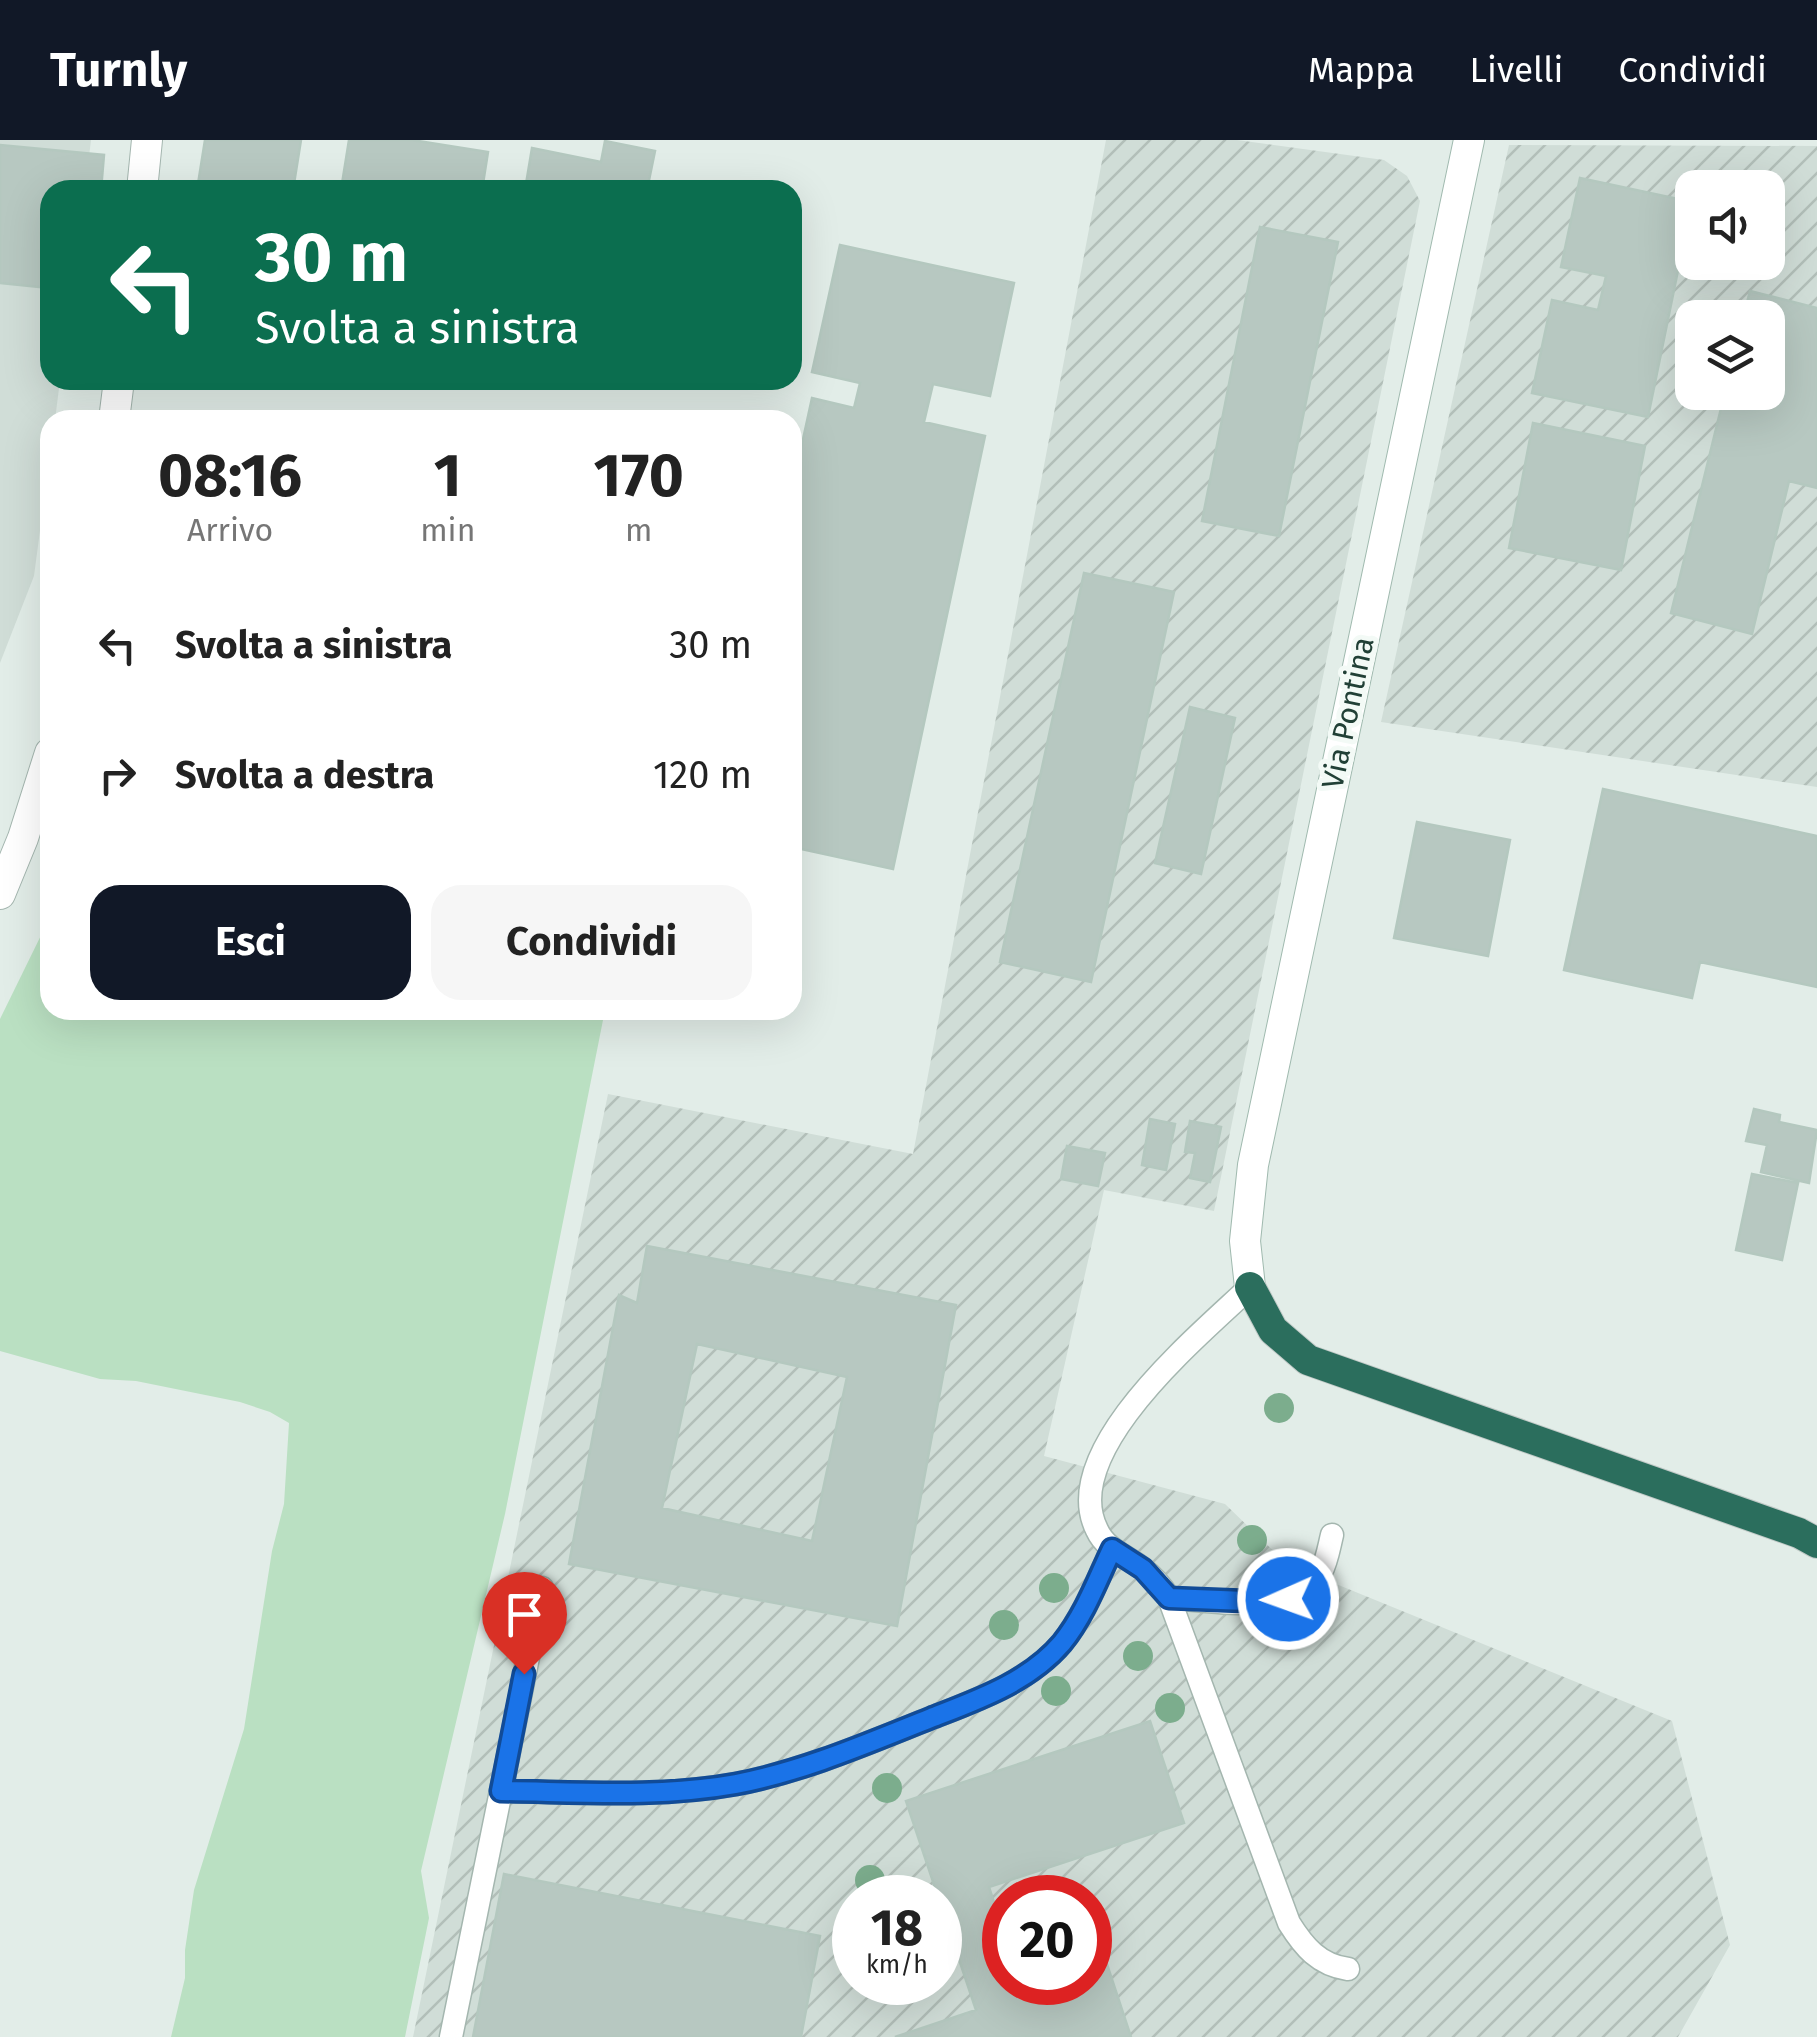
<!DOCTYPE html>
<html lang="it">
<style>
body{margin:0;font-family:"Fira Sans",sans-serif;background:#f6f6f6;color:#222;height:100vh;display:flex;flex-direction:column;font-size:38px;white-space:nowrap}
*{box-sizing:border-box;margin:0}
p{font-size:32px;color:#767676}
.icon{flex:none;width:55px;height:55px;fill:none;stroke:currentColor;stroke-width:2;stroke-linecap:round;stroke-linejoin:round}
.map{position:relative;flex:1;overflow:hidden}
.drawer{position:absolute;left:40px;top:270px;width:762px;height:610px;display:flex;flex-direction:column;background:#fff;border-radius:30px;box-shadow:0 10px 40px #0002}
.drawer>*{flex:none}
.guide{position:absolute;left:40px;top:40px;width:762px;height:210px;border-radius:30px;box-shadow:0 10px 40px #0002;background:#0b6e4f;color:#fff;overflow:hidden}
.controls{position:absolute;left:1675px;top:30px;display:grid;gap:20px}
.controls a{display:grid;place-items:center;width:110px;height:110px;border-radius:20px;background:#fff;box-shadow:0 10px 40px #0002;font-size:50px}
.speed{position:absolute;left:832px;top:1735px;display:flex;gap:20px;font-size:50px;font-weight:700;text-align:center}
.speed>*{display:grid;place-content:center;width:130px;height:130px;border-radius:50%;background:#fff;box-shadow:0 10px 40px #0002;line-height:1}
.speed small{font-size:25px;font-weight:400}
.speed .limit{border:15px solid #d22;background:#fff;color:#111}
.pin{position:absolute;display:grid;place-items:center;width:85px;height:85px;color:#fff;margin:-102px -42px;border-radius:50% 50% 50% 0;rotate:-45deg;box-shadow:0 0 10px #0007}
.pin .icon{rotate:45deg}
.me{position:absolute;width:110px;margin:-55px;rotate:268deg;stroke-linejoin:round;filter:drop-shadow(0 0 8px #0008)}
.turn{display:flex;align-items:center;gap:35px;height:210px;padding:0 50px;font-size:45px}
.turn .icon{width:130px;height:130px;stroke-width:2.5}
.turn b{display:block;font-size:70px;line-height:85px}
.eta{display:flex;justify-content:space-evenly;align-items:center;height:170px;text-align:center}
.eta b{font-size:60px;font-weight:700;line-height:70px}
.action{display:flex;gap:20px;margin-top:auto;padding:20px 50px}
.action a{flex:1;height:115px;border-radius:30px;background:#111827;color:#fff;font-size:40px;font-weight:700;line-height:115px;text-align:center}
.action a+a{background:#f6f6f6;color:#222}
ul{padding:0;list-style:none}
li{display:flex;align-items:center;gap:30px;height:130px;padding:0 50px}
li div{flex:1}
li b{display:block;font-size:38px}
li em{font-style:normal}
header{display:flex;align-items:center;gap:60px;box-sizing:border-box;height:140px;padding:0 50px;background:#111827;color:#fff}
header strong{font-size:48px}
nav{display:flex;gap:55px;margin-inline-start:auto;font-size:35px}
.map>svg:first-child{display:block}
.built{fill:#d0ddd7}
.industrial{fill:url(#industrial-furrows);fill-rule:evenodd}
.green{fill:#bae0c2}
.building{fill:#b7c8c1;stroke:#b4c8bf;stroke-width:2.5;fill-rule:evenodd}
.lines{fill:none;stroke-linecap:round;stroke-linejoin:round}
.lane-casing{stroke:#a4b6af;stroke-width:25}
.street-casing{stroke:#a4b6af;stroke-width:32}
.secondary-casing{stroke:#a0baaf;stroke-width:32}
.highway-casing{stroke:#c1cac7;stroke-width:32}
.lane{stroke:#fff;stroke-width:22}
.street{stroke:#fff;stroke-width:30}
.secondary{stroke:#fff;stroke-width:30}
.highway{stroke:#2b6e5d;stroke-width:30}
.tree{fill:#7cad8d}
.route-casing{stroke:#114b97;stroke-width:25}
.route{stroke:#1a73e8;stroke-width:18}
.labels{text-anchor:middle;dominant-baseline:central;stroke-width:10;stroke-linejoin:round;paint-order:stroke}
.street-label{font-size:30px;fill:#214036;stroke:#f3faf6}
</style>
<header>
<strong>Turnly</strong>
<nav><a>Mappa</a><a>Livelli</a><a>Condividi</a></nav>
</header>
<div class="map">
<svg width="1817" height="1897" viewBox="0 0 1817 1897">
<defs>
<pattern id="industrial-furrows" width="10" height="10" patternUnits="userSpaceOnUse" patternTransform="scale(2.5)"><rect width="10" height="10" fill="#d0ddd7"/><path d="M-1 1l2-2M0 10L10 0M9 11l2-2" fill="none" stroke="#b2bfb9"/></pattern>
</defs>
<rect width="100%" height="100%" fill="#e2ede8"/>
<!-- built -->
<path class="built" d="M0 0H91L85 50H50V240H60L55 280H50V315L34 436 0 523Z"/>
<!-- industrial -->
<path class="industrial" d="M1106 0H1237L1384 20 1407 36 1420 61 1214 1071 1104 1050 1044 1316 1225 1364 1287 1424 1672 1581 1730 1805 1678 1897H413L608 954 913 1014ZM855 1758H940V1842H855ZM1005 1758H1090V1842H1005Z
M1509 5 1817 6V647L1381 582ZM1692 48H1768V122H1692ZM1692 178H1768V252H1692Z"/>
<!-- green -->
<path class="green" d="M50 777V870H605L505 1374 421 1731 429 1778 405 1897H171L185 1838V1810L194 1750 244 1589 272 1411 284 1364 289 1283 270 1272 240 1262 136 1241 100 1239 0 1211V879Z"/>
<!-- building -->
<path class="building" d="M205 0H301L293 50H236L198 44Z
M349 0H412L488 12 482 50H341Z
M605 1 655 11 647 50H525L532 8 601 22Z
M0 5 104 15 101 50H50V148L0 143Z
M1580 38 1692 62 1648 277 1532 253 1552 160 1598 170 1606 136 1561 127Z
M1260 87 1338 102 1279 396 1202 381Z
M840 105 1014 143 990 256 933 244 924 282 985 296 893 729 792 707V350L812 258 854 268 860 243 812 232Z
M1750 151 1817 168V348L1789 341 1752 494 1671 473 1725 252H1768V178H1743Z
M1533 283 1645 306 1621 430 1509 408Z
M1084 433 1174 452 1091 842 1000 822Z
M1190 567 1235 578 1201 734 1155 723Z
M1603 649 1817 696V847L1700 822 1692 858 1564 830Z
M1417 682 1510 700 1488 816 1394 798Z
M1754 969 1780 975 1779 982 1817 990 1809 1043 1761 1032 1767 1005 1746 1001Z
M1150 979 1175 984 1166 1030 1142 1025Z
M1190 981 1221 987 1210 1042 1190 1038 1195 1013 1185 1012Z
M1067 1006 1105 1013 1098 1046 1061 1039Z
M1752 1034 1798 1043 1782 1120 1736 1110Z
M647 1106 956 1165 897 1486 569 1424 619 1155 637 1163ZM697 1204 847 1237 812 1401 662 1368Z
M1150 1581 1184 1683 989 1747 1005 1797V1842H1020L1021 1846 1033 1842H1090V1823L1105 1818 1131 1897H895L976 1870 906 1661Z
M504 1734 820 1796 801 1897H473Z"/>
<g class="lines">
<!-- lane casing -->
<g class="lane-casing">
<path id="lane" d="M1250 1147C1200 1195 1057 1311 1097 1390 1106 1410 1127 1416 1143 1429 1154 1437 1162 1447 1169 1458L1289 1783C1304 1807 1319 1825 1348 1829
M542 1448 501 1651C579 1652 659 1658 736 1644 804 1631 868 1603 931 1578 977 1560 1029 1542 1062 1503 1084 1476 1097 1441 1112 1409
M1169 1458C1213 1460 1297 1478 1321 1432 1327 1421 1329 1407 1332 1395
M451 1897 501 1651"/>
</g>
<!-- street casing -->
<g class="street-casing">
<path id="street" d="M142 50 147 0
M114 280 119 240
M0 754 23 698 50 613"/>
</g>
<!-- secondary casing -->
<g class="secondary-casing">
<path id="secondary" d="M1250 1147 1245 1101 1253 1025 1469 0"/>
</g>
<!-- highway casing -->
<g class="highway-casing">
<path id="highway" d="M1250 1147 1273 1190 1308 1220 1799 1393 1817 1403"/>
</g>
<!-- lane -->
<use href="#lane" class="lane"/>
<!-- street -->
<use href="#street" class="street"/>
<!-- secondary -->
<use href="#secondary" class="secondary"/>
<!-- highway -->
<use href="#highway" class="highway"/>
</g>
<!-- trees -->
<g class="tree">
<circle cx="1279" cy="1268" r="15"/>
<circle cx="1252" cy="1400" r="15"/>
<circle cx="1054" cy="1448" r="15"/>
<circle cx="1004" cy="1485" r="15"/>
<circle cx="1138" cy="1516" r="15"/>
<circle cx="1056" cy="1551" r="15"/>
<circle cx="1170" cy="1568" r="15"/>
<circle cx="887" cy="1648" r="15"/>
<circle cx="870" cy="1740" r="15"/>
</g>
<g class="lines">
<!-- route casing -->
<g class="route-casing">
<path id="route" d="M524 1534 501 1651C579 1652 659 1658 736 1644 804 1631 868 1603 931 1578 977 1560 1029 1542 1062 1503 1084 1476 1097 1441 1112 1409L1143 1429 1169 1458 1271 1462 1288 1459"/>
</g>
<!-- route -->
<use href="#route" class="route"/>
</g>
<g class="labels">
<!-- street labels -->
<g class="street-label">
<text transform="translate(1348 573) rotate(-78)">Via Pontina</text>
</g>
</g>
</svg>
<div class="controls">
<a><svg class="icon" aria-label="sound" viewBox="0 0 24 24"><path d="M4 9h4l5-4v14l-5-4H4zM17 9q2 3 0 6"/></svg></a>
<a><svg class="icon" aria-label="layers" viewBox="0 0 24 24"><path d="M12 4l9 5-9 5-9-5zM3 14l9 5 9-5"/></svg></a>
</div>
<div class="speed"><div>18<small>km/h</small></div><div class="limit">20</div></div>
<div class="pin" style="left:524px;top:1534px;background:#d93025"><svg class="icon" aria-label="arrive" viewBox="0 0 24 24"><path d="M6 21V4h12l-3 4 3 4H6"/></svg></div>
<svg class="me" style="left:1288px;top:1459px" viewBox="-20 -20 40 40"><circle r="17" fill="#1a73e8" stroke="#fff" stroke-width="3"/><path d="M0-11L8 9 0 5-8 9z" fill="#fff"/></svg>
<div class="guide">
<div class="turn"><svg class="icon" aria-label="left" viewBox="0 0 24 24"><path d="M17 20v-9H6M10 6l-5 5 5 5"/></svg><div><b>30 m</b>Svolta a sinistra</div></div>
</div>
<section class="drawer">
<div class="eta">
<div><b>08:16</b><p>Arrivo</p></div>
<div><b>1</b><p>min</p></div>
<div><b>170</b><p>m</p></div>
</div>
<ul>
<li><svg class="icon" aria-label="left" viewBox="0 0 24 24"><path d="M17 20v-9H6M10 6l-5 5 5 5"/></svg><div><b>Svolta a sinistra</b></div><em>30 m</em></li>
<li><svg class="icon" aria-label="right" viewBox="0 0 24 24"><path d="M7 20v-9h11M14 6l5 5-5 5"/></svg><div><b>Svolta a destra</b></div><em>120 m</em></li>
</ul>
<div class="action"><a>Esci</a><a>Condividi</a></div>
</section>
</div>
